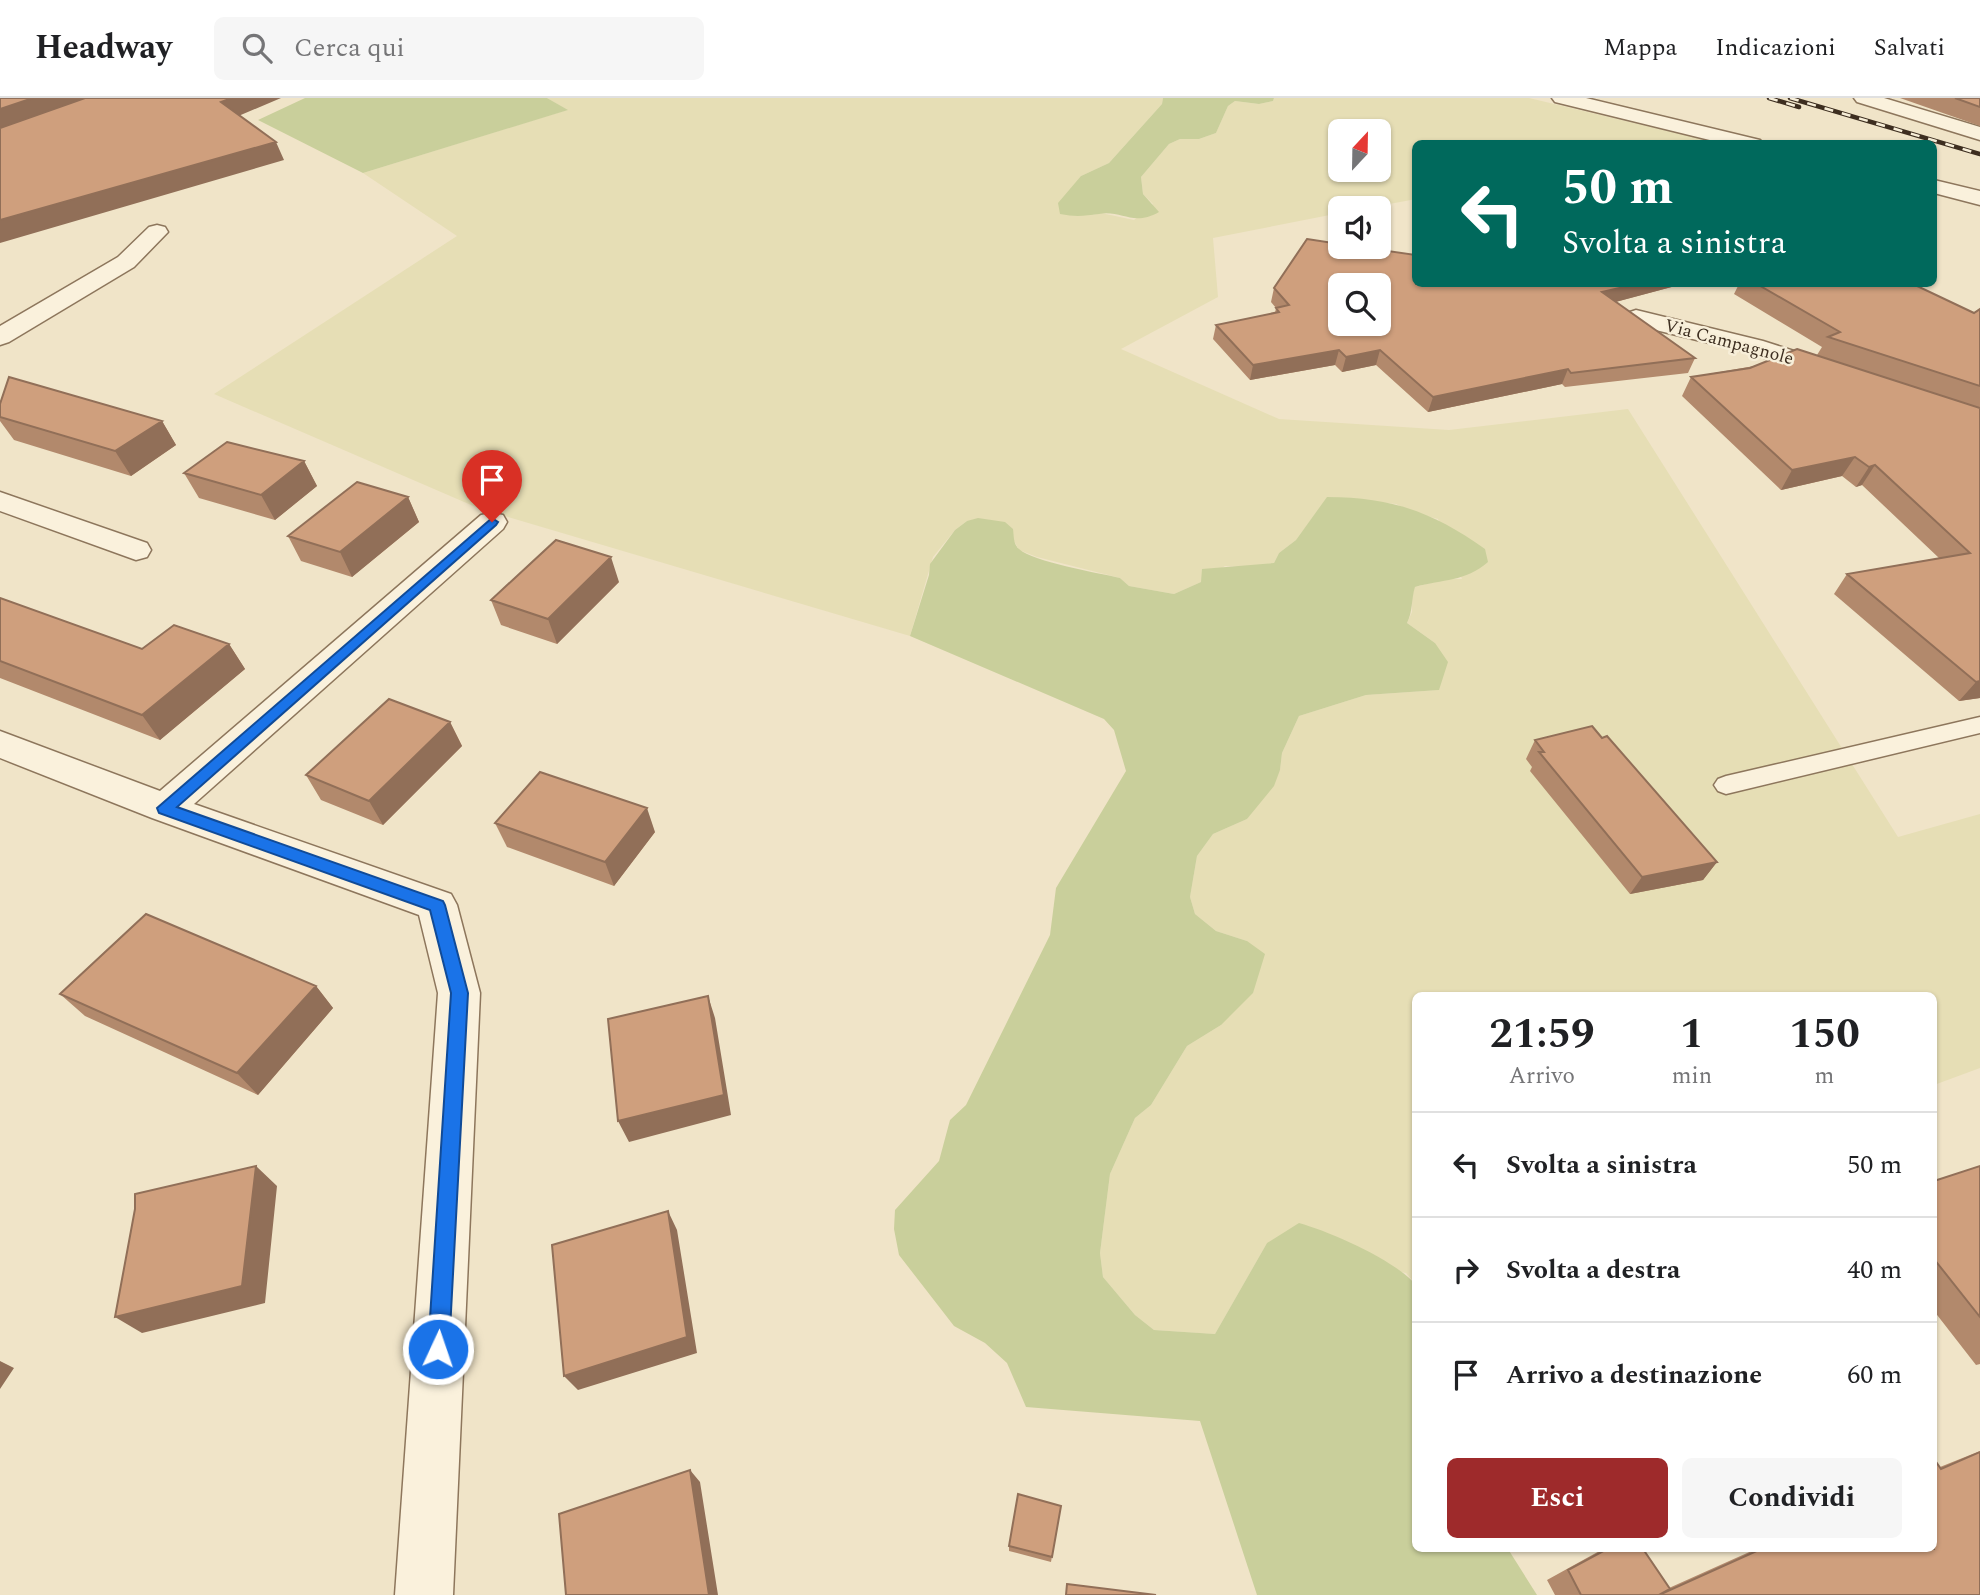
<!DOCTYPE html>
<html lang="it">
<style>
body{margin:0;font-family:Spectral,serif;background:#f6f6f6;color:#202124;height:100vh;display:flex;flex-direction:column;font-size:26px;white-space:nowrap}
*{box-sizing:border-box;margin:0}
p{font-size:23px;color:#757577}
.icon{flex:none;width:38px;height:38px;fill:none;stroke:currentColor;stroke-width:2;stroke-linecap:round;stroke-linejoin:round}
.map{position:relative;flex:1;overflow:hidden}
.sheet{position:absolute;left:1412px;top:894px;width:525px;height:560px;display:flex;flex-direction:column;background:#fff;border-radius:10px;box-shadow:0 2px 5px #0004}
.sheet>*{flex:none}
.guide{position:absolute;left:1412px;top:42px;width:525px;height:147px;border-radius:10px;box-shadow:0 2px 5px #0004;background:#00695c;color:#fff;overflow:hidden}
.needle{width:46px;rotate:22deg}
.fabs{position:absolute;left:1328px;top:21px;display:grid;gap:14px}
.fabs a{display:grid;place-items:center;width:63px;height:63px;border-radius:10px;background:#fff;box-shadow:0 2px 5px #0004;font-size:35px}
.pin{position:absolute;display:grid;place-items:center;width:60px;height:60px;color:#fff;margin:-72px -30px;border-radius:50% 50% 50% 0;rotate:-45deg;box-shadow:0 0 7px #0007}
.pin .icon{rotate:45deg}
.me{position:absolute;width:77px;margin:-38px;rotate:3deg;stroke-linejoin:round;filter:drop-shadow(0 0 5px #0008)}
.turn{display:flex;align-items:center;gap:24px;height:147px;padding:0 35px;font-size:32px}
.turn .icon{width:91px;height:91px;stroke-width:2.5}
.turn b{display:block;font-size:49px;line-height:60px}
.eta{display:flex;justify-content:space-evenly;align-items:center;height:119px;text-align:center}
.eta b{font-size:42px;font-weight:700;line-height:49px}
.primary-button{display:flex;gap:14px;margin-top:auto;padding:14px 35px}
.primary-button a{flex:1;height:80px;border-radius:10px;background:#9e2a2b;color:#fff;font-size:28px;font-weight:700;line-height:80px;text-align:center}
.primary-button a+a{background:#f6f6f6;color:#202124}
ul{padding:0;list-style:none}
li{display:flex;align-items:center;gap:21px;height:105px;padding:0 35px;border-top:2px solid #e0e0e0}
li div{flex:1}
li b{display:block;font-size:26px}
li em{font-style:normal}
header{display:flex;align-items:center;gap:42px;box-sizing:border-box;height:98px;padding:0 35px;background:#fff;border-bottom:2px solid #e0e0e0}
header strong{font-size:33px}
nav{display:flex;gap:38px;margin-inline-start:auto;font-size:24px}
.search{width:490px;height:63px;background:#f6f6f6;display:flex;align-items:center;gap:18px;box-sizing:border-box;padding:0 24px;border-radius:10px;color:#757577;font-size:26px}
.map>svg:first-child{display:block}
.farmland{fill:#e6deb5;fill-rule:evenodd}
.green{fill:#c9cf9b}
.lines{fill:none;stroke-linecap:round;stroke-linejoin:round}
.service-casing{stroke:#8d765c;stroke-width:3}
.minor-casing{stroke:#8d765c;stroke-width:3}
.tertiary-casing{stroke:#8d765c;stroke-width:3}
.service{fill:#faf1dc;fill-rule:evenodd}
.minor{fill:#faf1dc;fill-rule:evenodd}
.tertiary{fill:#faf1dc;fill-rule:evenodd}
.rail-casing{stroke:#3d2e20;stroke-width:4.5}
.rail{stroke:#f7eed8;stroke-width:2.5;stroke-dasharray:9;stroke-linecap:butt}
.wall{fill:#b2896c}
.shaded-wall{fill:#916f58}
.building{fill:#cf9f7d;stroke:#916f58;stroke-width:2;fill-rule:evenodd}
.route{fill:#1a73e8;stroke:#114b97;stroke-width:2}
.labels{text-anchor:middle;dominant-baseline:central;stroke-width:5;stroke-linejoin:round;paint-order:stroke}
.far-street-label{font-size:18px;fill:#3d2e20;stroke:#f7eed8}
</style>
<header>
<strong>Headway</strong>
<div class="search"><svg class="icon" aria-label="search" viewBox="0 0 24 24"><circle cx="10" cy="10" r="6"/><path d="M15 15l6 6"/></svg>Cerca qui</div>
<nav><a>Mappa</a><a>Indicazioni</a><a>Salvati</a></nav>
</header>
<div class="map">
<svg width="1980" height="1497" viewBox="0 0 1980 1497">
<rect width="100%" height="100%" fill="#f0e4c8"/>
<!-- farmland -->
<path class="farmland" d="M547 0H1163L1162 6 1109 65 1081 78 1093 117 1101 115 1134 122 1153 106 1143 96 1141 79 1169 46 1180 41H1199L1216 35 1228 8 1235 3 1259 6 1273 3 1274 0H1529L1718 45 1416 46V101L1368 110H1340V115L1213 140 1218 199 1121 251 1279 321 1449 332 1628 311 1898 739 1980 716V970L1934 987V898H1416V1187L1406 1175 1267 1145 1215 1236 1154 1232 1135 1217 1103 1179 1100 1155 1110 1076 1135 1020 1151 1007 1187 948 1221 927 1247 843 1216 833 1195 816 1190 799 1197 758 1213 736 1247 721 1280 672 1282 655 1299 618 1366 597 1439 592 1435 545 1407 525 1412 514V498L1415 489 1446 481H1462L1438 421 1414 415 1396 406 1328 399 1296 442 1279 455 1274 465 1249 469 1225 468 1201 484 1174 496 1129 488 1120 480 1037 459 1019 452 1014 443 967 423 955 432 933 459 910 538 478 410 214 296 457 138 363 75 567 12ZM1340 33H1379V72H1340Z"/>
<!-- green -->
<path class="green" d="M305 0H547L568 12 363 75 258 22Z
M1163 0H1274L1273 3 1259 6 1235 3 1228 8 1216 35 1199 41H1180L1169 46 1141 79 1143 96 1159 114C1133 129 1122 112 1099 116 1084 118 1075 119 1060 116L1058 105 1081 78 1109 65 1162 6Z
M1327 399C1391 399 1433 414 1485 451L1488 464C1465 484 1443 481 1415 489 1411 502 1413 513 1407 525L1435 545 1448 564 1439 592 1366 597 1299 618 1282 655 1280 672 1274 688 1247 721 1213 736 1197 758 1190 799 1195 816 1216 833 1247 843 1265 856 1253 895 1221 927 1187 948 1151 1007 1135 1020 1110 1076 1100 1155 1103 1179 1135 1217 1154 1232 1215 1236 1267 1145 1299 1125C1331 1134 1395 1162 1416 1187V1451H1508L1537 1497H1257L1200 1323 1026 1309 1007 1265 985 1245 954 1228 899 1157 894 1131 895 1112 939 1063 950 1022 966 1007 1050 837 1056 790 1126 673 1114 632 1104 621 910 538 929 477 930 466 955 432 967 423 978 420 1005 424 1013 431C1014 438 1013 446 1019 451 1033 464 1099 475 1120 480L1129 488 1174 496 1201 484 1202 471 1274 465 1279 455 1296 442Z"/>
<g class="lines">
<!-- service casing -->
<g class="service-casing">
<path id="service" d="M1980 619V635L1726 696 1718 693 1714 687 1718 681 1726 678Z"/>
</g>
<!-- minor casing -->
<g class="minor-casing">
<path id="minor" d="M1854 0H1884L1980 29V42L1857 4Z
M157 127 165 129 168 134 134 169 9 244 0 247V228L118 159 149 129Z
M1636 212 1763 243 1841 268 1845 274 1841 280 1832 282 1746 254 1627 225 1623 220 1627 215Z
M0 394 147 445 151 452 147 459 136 462 0 413Z
M492 415 503 417 507 424 503 431 194 706 451 796 457 807 480 895 453 1497H395L438 895 419 817 152 720 0 660V633L160 693 481 417Z"/>
</g>
<!-- tertiary casing -->
<g class="tertiary-casing">
<path id="tertiary" d="M1552 0H1586L1760 42 1763 46H1726L1555 4Z
M1934 82 1980 93V107L1934 95Z"/>
</g>
<!-- service -->
<use href="#service" class="service"/>
<!-- minor -->
<use href="#minor" class="minor"/>
<!-- tertiary -->
<use href="#tertiary" class="tertiary"/>
<!-- rail casing -->
<g class="rail-casing">
<path id="rail" d="M1769 0 1799 9
M1790 0 1980 56"/>
</g>
<!-- rail -->
<use href="#rail" class="rail"/>
</g>
<!-- wall -->
<path class="wall" d="M1900 0H1980V28Z
M1416 186 1679 187 1615 204 1695 260 1688 275 1565 289 1562 286 1428 314 1376 267 1342 274 1335 267 1250 282 1213 241 1216 227 1275 215 1276 210 1271 204 1274 190Z
M1739 186H1913L1974 215 1980 211V600L1959 603 1834 496 1847 476 1939 460 1862 387 1856 389 1842 378 1781 392 1682 298 1691 279 1817 257 1822 249 1734 196Z
M0 306 162 323 176 347 131 378 14 342 0 323Z
M304 363 317 388 275 422 199 400 184 375Z
M408 399 419 424 352 479 301 463 288 438Z
M619 484 557 546 501 527 491 502Z
M0 500 142 551 229 546 245 571 160 642 0 580Z
M450 624 462 648 383 727 321 702 306 677Z
M1602 640 1717 764 1703 782 1630 796 1530 673 1532 669 1526 661 1535 642Z
M495 725 655 734 614 788 507 749Z
M316 888 333 910 258 997 85 918 60 896Z
M1980 1068V1266L1976 1267 1934 1213V1083Z
M1980 1353V1497H1555L1547 1482 1603 1451H1643L1669 1490 1756 1451H1934L1940 1369Z
M1061 1408 1051 1464 1009 1453V1448Z"/>
<!-- shaded-wall -->
<path class="shaded-wall" d="M33 0H92L0 33V11Z
M232 0H281L229 22 221 4Z
M276 44 284 62 0 145V122Z
M1637 186H1680L1679 187 1597 209 1602 194Z
M1339 252 1335 267 1250 282 1253 267Z
M1380 252 1376 267 1342 274 1346 259Z
M1568 271 1562 286 1428 314 1433 299Z
M162 323 176 347 131 378 115 353Z
M1855 359 1842 378 1781 392 1792 372Z
M304 363 317 388 275 422 261 397Z
M1875 367 1862 387 1856 389 1869 369Z
M408 399 419 424 352 479 340 454Z
M611 459 619 484 557 546 548 521Z
M229 546 245 571 160 642 142 617Z
M1980 583V600L1959 603 1976 584Z
M450 624 462 648 383 727 369 703Z
M647 710 655 734 614 788 605 764Z
M1717 764 1703 782 1630 796 1642 779Z
M316 888 333 910 258 997 237 975Z
M708 898 715 920 731 1017 629 1044 618 1023Z
M256 1068 277 1088 265 1205 142 1235 115 1219Z
M668 1113 677 1132 697 1255 578 1292 564 1278Z
M0 1263 14 1270 0 1291Z
M690 1372 700 1384 718 1497H709Z"/>
<!-- building -->
<path class="building" d="M0 0H33L0 11Z
M85 0H232L221 4 276 44 0 122V30Z
M1955 0H1980V9Z
M1307 141 1340 146V149H1360L1416 157V186H1637L1602 194 1695 260 1571 275 1568 271 1433 299 1380 252 1346 259 1339 252 1253 267 1216 227 1279 214 1276 210 1289 207 1274 190ZM1340 187H1379V226H1340Z
M1757 186H1913L1974 215 1980 211V288L1828 239 1840 234Z
M1797 251 1980 310V583L1976 584 1847 476 1970 455 1875 367 1869 369 1855 359 1792 372 1691 279 1750 270Z
M9 279 162 323 115 353 0 319V306Z
M227 344 304 363 261 397 184 375Z
M357 384 408 399 340 454 288 438Z
M556 442 611 459 548 521 491 502Z
M0 500 142 551 174 527 229 546 142 617 0 563Z
M389 601 450 624 369 703 306 677Z
M1592 628 1602 640 1607 638 1717 764 1642 779 1539 654H1544L1535 642Z
M540 674 647 710 605 764 495 725Z
M146 816 316 888 237 975 60 896Z
M708 898 724 997 618 1023 608 921Z
M256 1068 242 1188 115 1219 135 1111V1096Z
M1980 1068V1219L1934 1161V1083Z
M668 1113 687 1239 564 1278 552 1147Z
M1980 1354V1497H1659L1761 1451H1934V1361L1941 1371Z
M690 1372 709 1497H566L559 1416Z
M1018 1396 1061 1408 1052 1459 1009 1448Z
M1607 1451H1643L1670 1491 1659 1497H1581L1568 1472Z
M1067 1486 1156 1497H1066Z"/>
<!-- route -->
<path class="route" d="M492 420 498 424 496 427 177 709 443 803 445 807 468 895 449 1251 446 1258 438 1261 431 1258 428 1251 451 895 430 812 159 715 157 710Z"/>
<g class="labels">
<!-- far-street labels -->
<g class="far-street-label">
<text transform="translate(1729 244) rotate(15)">Via Campagnole</text>
</g>
</g>
</svg>
<div class="fabs">
<a><svg class="needle" viewBox="-14 -14 28 28"><path d="M0-13l5 13h-10z" fill="#e53935"/><path d="M0 13l5-13h-10z" fill="#757577"/></svg></a>
<a><svg class="icon" aria-label="sound" viewBox="0 0 24 24"><path d="M4 9h4l5-4v14l-5-4H4zM17 9q2 3 0 6"/></svg></a>
<a><svg class="icon" aria-label="search" viewBox="0 0 24 24"><circle cx="10" cy="10" r="6"/><path d="M15 15l6 6"/></svg></a>
</div>
<div class="pin" style="left:492px;top:424px;background:#d93025"><svg class="icon" aria-label="arrive" viewBox="0 0 24 24"><path d="M6 21V4h12l-3 4 3 4H6"/></svg></div>
<svg class="me" style="left:438px;top:1251px" viewBox="-20 -20 40 40"><circle r="17" fill="#1a73e8" stroke="#fff" stroke-width="3"/><path d="M0-11L8 9 0 5-8 9z" fill="#fff"/></svg>
<div class="guide">
<div class="turn"><svg class="icon" aria-label="left" viewBox="0 0 24 24"><path d="M17 20v-9H6M10 6l-5 5 5 5"/></svg><div><b>50 m</b>Svolta a sinistra</div></div>
</div>
<section class="sheet">
<div class="eta">
<div><b>21:59</b><p>Arrivo</p></div>
<div><b>1</b><p>min</p></div>
<div><b>150</b><p>m</p></div>
</div>
<ul>
<li><svg class="icon" aria-label="left" viewBox="0 0 24 24"><path d="M17 20v-9H6M10 6l-5 5 5 5"/></svg><div><b>Svolta a sinistra</b></div><em>50 m</em></li>
<li><svg class="icon" aria-label="right" viewBox="0 0 24 24"><path d="M7 20v-9h11M14 6l5 5-5 5"/></svg><div><b>Svolta a destra</b></div><em>40 m</em></li>
<li><svg class="icon" aria-label="arrive" viewBox="0 0 24 24"><path d="M6 21V4h12l-3 4 3 4H6"/></svg><div><b>Arrivo a destinazione</b></div><em>60 m</em></li>
</ul>
<div class="primary-button"><a>Esci</a><a>Condividi</a></div>
</section>
</div>
